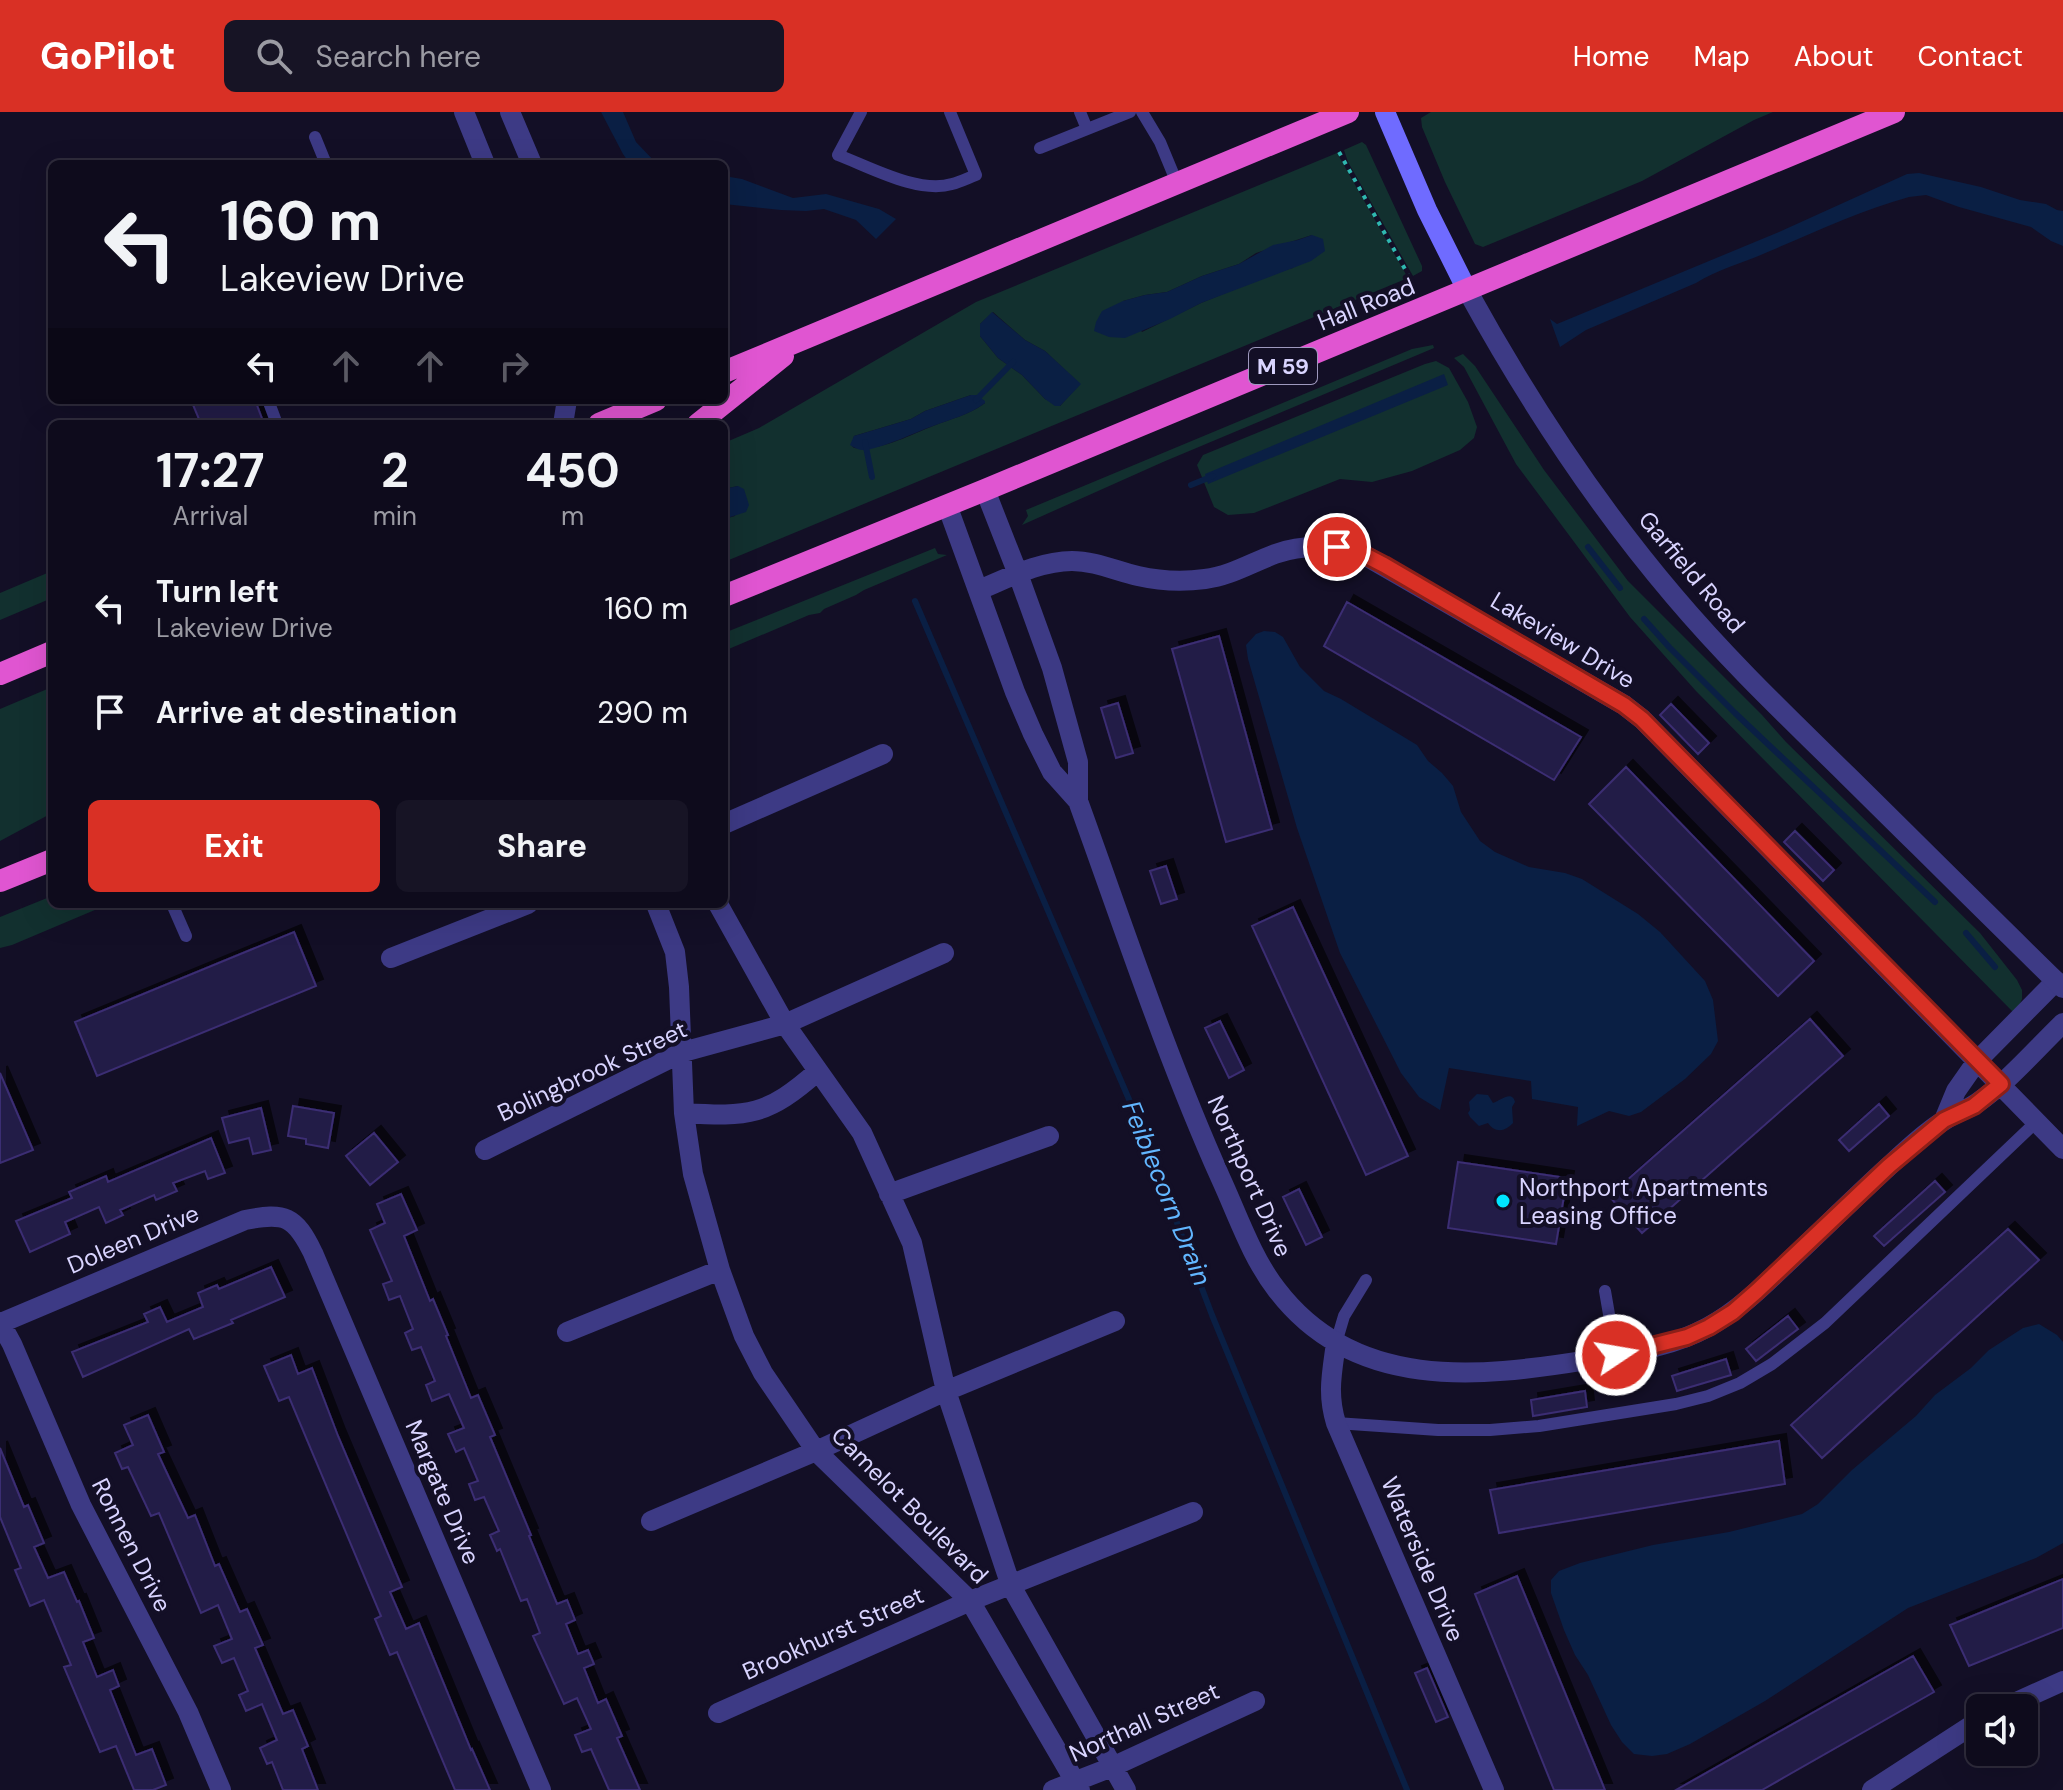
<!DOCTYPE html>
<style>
body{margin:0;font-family:"DM Sans",sans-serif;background:#171425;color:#f1f3f6;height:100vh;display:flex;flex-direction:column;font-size:30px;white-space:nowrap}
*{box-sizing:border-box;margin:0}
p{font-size:26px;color:#9b9ba3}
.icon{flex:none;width:44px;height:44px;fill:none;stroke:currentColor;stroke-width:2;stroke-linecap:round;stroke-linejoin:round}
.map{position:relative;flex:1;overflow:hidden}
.details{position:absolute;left:48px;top:308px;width:680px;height:488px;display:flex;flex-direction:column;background:#0e0b1c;border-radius:12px;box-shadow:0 8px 32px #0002,0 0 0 2px #2e2b3b}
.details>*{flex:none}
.banner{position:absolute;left:48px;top:48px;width:680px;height:244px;border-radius:12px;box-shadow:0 8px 32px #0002,0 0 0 2px #2e2b3b;background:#0e0b1c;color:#f1f3f6;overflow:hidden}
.fabs{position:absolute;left:1966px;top:1582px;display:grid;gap:16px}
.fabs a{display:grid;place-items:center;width:72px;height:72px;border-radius:12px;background:#0e0b1c;box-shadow:0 8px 32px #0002,0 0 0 2px #2e2b3b;font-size:40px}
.pin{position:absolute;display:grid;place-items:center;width:68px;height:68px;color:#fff;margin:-34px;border:4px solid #fff;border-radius:50%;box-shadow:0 2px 8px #0007}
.me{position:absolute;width:88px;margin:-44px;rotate:78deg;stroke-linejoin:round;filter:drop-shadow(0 0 6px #0008)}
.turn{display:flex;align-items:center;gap:28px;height:168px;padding:0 40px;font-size:36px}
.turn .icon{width:104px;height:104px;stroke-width:2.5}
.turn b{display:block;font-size:56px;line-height:68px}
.lanes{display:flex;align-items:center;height:76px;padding:0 40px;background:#0003;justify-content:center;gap:40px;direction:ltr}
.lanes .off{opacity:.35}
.eta{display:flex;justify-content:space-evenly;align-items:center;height:136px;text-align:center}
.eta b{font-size:48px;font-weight:700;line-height:56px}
.primary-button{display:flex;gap:16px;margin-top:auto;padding:16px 40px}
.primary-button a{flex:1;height:92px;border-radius:12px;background:#d93025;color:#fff;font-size:32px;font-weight:700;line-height:92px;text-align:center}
.primary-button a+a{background:#171425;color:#f1f3f6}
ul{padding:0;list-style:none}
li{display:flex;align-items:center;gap:24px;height:104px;padding:0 40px}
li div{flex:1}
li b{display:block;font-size:30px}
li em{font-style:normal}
header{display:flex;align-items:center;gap:48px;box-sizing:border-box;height:112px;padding:0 40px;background:#d93025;color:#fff}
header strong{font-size:38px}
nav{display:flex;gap:44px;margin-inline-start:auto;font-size:28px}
.search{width:560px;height:72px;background:#171425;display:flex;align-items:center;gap:20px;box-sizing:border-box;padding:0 28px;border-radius:12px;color:#9b9ba3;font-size:30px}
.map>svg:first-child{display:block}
.green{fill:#12302f;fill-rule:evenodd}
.water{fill:#0a1f44}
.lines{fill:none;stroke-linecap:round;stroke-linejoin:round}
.stream{stroke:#0a1f44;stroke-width:6}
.building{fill:#241b47;stroke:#3b2d73;stroke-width:2;filter:url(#shadow)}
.path{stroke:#2fb8b0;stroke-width:4;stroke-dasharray:4 6;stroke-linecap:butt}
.service{stroke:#3d3a85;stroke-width:12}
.minor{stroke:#3d3a85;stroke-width:20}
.tertiary{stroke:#3d3a85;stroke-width:20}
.secondary{stroke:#6f6bff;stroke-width:20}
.trunk{stroke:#e055d1;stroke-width:22}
.route-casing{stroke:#8d1f18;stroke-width:20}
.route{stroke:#d93025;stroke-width:14}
.poi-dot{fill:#00e5ff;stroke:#130f26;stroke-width:3}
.labels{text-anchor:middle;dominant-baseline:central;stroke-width:8;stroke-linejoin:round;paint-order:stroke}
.shield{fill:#130f26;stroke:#9e99be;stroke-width:2}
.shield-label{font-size:22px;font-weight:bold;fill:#d9d4ff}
.street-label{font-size:24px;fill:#d9d4ff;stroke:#130f26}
.poi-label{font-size:24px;fill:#d9d4ff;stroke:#130f26;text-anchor:start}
.water-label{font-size:26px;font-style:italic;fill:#62b6ff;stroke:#130f26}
</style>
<header>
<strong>GoPilot</strong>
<div class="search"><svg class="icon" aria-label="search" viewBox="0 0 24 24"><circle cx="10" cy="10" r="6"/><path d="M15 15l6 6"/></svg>Search here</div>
<nav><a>Home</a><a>Map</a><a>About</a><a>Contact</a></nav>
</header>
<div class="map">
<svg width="2063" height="1678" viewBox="0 0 2063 1678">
<defs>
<filter id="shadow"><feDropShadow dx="7" dy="-7" stdDeviation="0" flood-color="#0009"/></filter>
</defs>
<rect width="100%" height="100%" fill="#130f26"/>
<!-- green -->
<path class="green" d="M1431 0H1773L1754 8 1642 69 1483 135 1475 132 1445 70 1422 15 1421 6Z
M1362 30 1366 33 1422 154V159L1413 164 1348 50 1344 38Z
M1337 41 1408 166 724 450V407L735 404 738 374 724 377V331L759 316 976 190ZM1312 123 1293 156 1277 160 1201 191 1142 220 1123 189 1145 183 1167 180 1202 164 1239 152 1256 141ZM993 200 1025 228 1045 239 1080 272 1060 294 1045 287 1022 263 998 246 980 224V212ZM971 283 985 291C969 303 950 307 933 314 908 324 881 339 854 336L852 334 854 324 911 307 925 299Z
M1433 233 1434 236 1163 350 1022 413 1028 404 1026 398 1412 237Z
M1463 242 1475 254 1544 358 1628 469 1762 603 1786 630 1980 821 2017 868 2022 878V887L2019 894 2013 900 1696 579 1630 505 1516 352 1464 255 1454 246Z
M1436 249 1449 256 1468 290 1477 315 1474 326 1460 338 1412 359 1372 370 1340 367 1254 401 1228 403 1214 395 1197 353 1203 343 1425 252Z
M935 436 938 442 947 443 864 478 856 483 824 497 820 501 809 503 724 539V521Z
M52 459V486L0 508V481Z
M52 575V701L0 729V597Z
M52 784V792H109L12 833 0 836V805Z"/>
<!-- water -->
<path class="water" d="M601 0H623L636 30 657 52H630L623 42Z
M1919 61 1981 75 2020 88 2046 92 2057 98 2063 99V134L2051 129 2031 115 1959 95 1926 83 1909 85C1862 98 1815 120 1770 139 1746 150 1718 157 1696 171L1586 218 1560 235 1550 207 1557 212 1779 120 1907 62Z
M724 64 742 67 793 86 826 82 879 97 896 107 876 127 856 108 824 97 806 99 781 98 724 92Z
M1312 123 1323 127 1325 139 1311 149 1201 191 1170 207 1125 226 1109 225 1094 219 1096 210 1102 199 1123 189 1145 183 1167 180 1202 164 1239 152 1273 133 1298 128Z
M992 200 1025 228 1045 239 1081 272 1060 294H1055L1045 287 1022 263 998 246 980 224V212Z
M1444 262 1448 273 1208 372 1205 362Z
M971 283H977L985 289V291C969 303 951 307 933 314 911 322 890 333 867 338 860 339 855 336 850 333L854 324 911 307 925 299Z
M738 374 744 377 749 393 746 400 724 407V377Z
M1264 519 1275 520 1283 525 1300 555 1324 579 1341 587 1417 633 1428 649 1442 661 1453 674 1461 700 1480 729 1495 740 1529 755 1565 761 1582 767 1638 802 1660 820 1705 869 1713 888 1718 929 1711 942 1685 967 1641 1000 1629 1004 1609 999 1577 1014 1578 995 1532 987 1531 969 1449 956 1440 998 1419 985 1401 961 1340 841 1297 716 1248 547 1246 533 1256 522Z
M1477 982 1488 983 1493 991C1501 988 1512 978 1515 990L1512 995 1513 1011C1505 1020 1495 1021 1488 1011L1479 1014 1470 1005 1468 1001 1470 998 1469 990Z
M2039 1212 2057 1223 2063 1230V1431L2036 1446 1908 1496 1765 1589 1690 1632 1667 1642 1652 1644 1634 1642 1622 1630 1611 1613 1588 1563 1575 1543 1564 1518 1551 1481V1468L1559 1459 1580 1451 1653 1433 1729 1420 1802 1402 1818 1392 1852 1358 1916 1304 1935 1283 1971 1256 1989 1238 2023 1216Z"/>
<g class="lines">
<!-- stream -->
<path class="stream" d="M976 288 1013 250
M865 330 872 365
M1191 373 1213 364
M1588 435 1620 476
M915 489 1140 1013 1212 1203 1407 1678
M1644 507 1669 535 1735 601 1935 790
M1966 821 1995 855"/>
</g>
<!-- building -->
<path class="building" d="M191 288H255L264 312H201Z
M1347 490 1581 625 1554 668 1324 534Z
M1219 524 1272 717 1226 730 1172 537Z
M1118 591 1133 641 1116 646 1101 596Z
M1671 592 1709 631 1698 642 1660 603Z
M1626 655 1814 849 1778 884 1589 692Z
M1795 719 1834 758 1823 769 1784 730Z
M1166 754 1177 787 1161 792 1150 759Z
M1293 795 1408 1044 1366 1063 1252 814Z
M294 820 316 874 97 964 75 910Z
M1810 907 1843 944 1642 1121 1609 1084Z
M1220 909 1244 958 1229 966 1205 916Z
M0 961 33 1038 0 1051Z
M1879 992 1889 1004 1849 1039 1839 1028Z
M293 994 334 1001 328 1036 306 1032V1027L288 1024Z
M261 996 271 1038 253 1042 249 1026 229 1031 222 1006Z
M374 1021 398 1050 370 1073 346 1044Z
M211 1026 225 1061 208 1067 205 1059 173 1071 177 1079 156 1088 154 1083 120 1098 123 1103 106 1111 99 1095 65 1110 70 1122 30 1140 16 1109 72 1086 69 1080 106 1064 108 1070Z
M1458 1050 1567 1066 1556 1132 1448 1116Z
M1935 1069 1945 1080 1884 1134 1874 1124Z
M1299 1077 1322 1125 1306 1133 1283 1085Z
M401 1082 417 1118 404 1124 430 1189 433 1187 448 1223 446 1224 471 1286 478 1283 495 1323 490 1325 531 1423 529 1424 557 1492 567 1488 575 1508 566 1512 578 1542 588 1538 594 1552 584 1556 598 1591 606 1587 622 1624 617 1626 640 1678H609L591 1637 582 1640 575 1623 591 1617 577 1586 564 1592 533 1524 540 1521 527 1487 521 1489 500 1437 497 1439 490 1423 499 1419 484 1385 475 1388 469 1372 478 1369 464 1336 456 1340 448 1322 464 1316 449 1282 432 1289 426 1273 435 1269 421 1235 412 1238 405 1221 413 1217 400 1184 389 1188 383 1172 392 1169 370 1118 385 1111 377 1092Z
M2008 1117 2039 1148 1822 1346 1791 1313Z
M271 1155 285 1185 231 1208 233 1211 194 1227 189 1217 83 1265 72 1240 148 1210 144 1202 160 1195 167 1210 203 1195 198 1181 217 1173 219 1177Z
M1788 1204 1798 1217 1756 1249 1746 1237Z
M291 1243 298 1262 312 1256 338 1324 402 1475 390 1480 406 1517 419 1511 471 1638 472 1637 490 1678H455L397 1540 390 1543 375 1507 381 1504 289 1285 279 1289 264 1254Z
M1726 1247 1731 1263 1677 1279 1672 1264Z
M1585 1279 1587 1295 1533 1304 1531 1288Z
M148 1303 164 1340 158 1342 188 1406 195 1403 215 1454 219 1452 240 1500 247 1497 263 1533 255 1536 283 1602 293 1598 308 1634 302 1637 318 1678H283L272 1650 267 1652 260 1636 277 1628 262 1592 246 1599 239 1583 248 1579 234 1546 222 1551 214 1534 232 1527 218 1493 201 1501 159 1401 151 1404 128 1355 122 1357 115 1341 133 1333 124 1313Z
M1779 1329 1785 1372 1499 1421 1490 1378Z
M0 1336 24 1395 28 1393 44 1431 34 1435 48 1466 64 1460 77 1490 79 1489 94 1526 83 1530 97 1565 113 1558 119 1574 110 1578 136 1643 152 1637 166 1673 153 1678H134L116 1634 100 1640 64 1555 71 1553 44 1488 30 1494 15 1458 21 1456 0 1405Z
M1517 1464 1605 1678H1554L1475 1482Z
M2063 1467V1516L1969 1554 1950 1513Z
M1913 1544 1934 1580 1762 1678H1676Z
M1427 1556 1448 1605 1436 1610 1415 1561Z"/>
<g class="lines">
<!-- path -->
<path class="path" d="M1339 40 1410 166"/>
<!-- service -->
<path class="service" d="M861 0 838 43C870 55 918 82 952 72 960 70 968 66 976 63L950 0
M1080 0 1087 17
M1142 0 1160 30 1177 71
M315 25 326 52
M1040 36 1130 0
M268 288 277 312
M172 792 186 824
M1605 1179 1616 1243
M1336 1231 1344 1204 1366 1168
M1336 1311 1438 1318H1490L1539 1314 1676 1292 1708 1284 1740 1271 1772 1252 1825 1211 2037 1009"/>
<!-- minor -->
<path class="minor" d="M464 0 485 52
M510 0 532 52
M563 312 567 288
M985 378 1018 462 1052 556 1078 650V689C1124 816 1166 944 1221 1067 1238 1104 1252 1146 1277 1178 1354 1279 1477 1266 1588 1248 1628 1241 1672 1235 1708 1215 1738 1199 1763 1174 1787 1151 1821 1119 1854 1086 1888 1055 1904 1040 1927 1018 1945 1008 1955 1001 1967 998 1977 991 2009 969 2035 938 2063 911
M947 393 1015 580 1033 622 1052 660 1078 689
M979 478C1008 466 1040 449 1072 449 1095 449 1116 459 1138 464 1160 469 1183 470 1205 467 1230 464 1251 451 1275 442 1303 432 1330 433 1359 440L1624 593 1642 607 2063 1037
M724 712 883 642
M656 792 675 840 679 875 684 1001 693 1062 720 1158 744 1224 763 1261 816 1339 970 1489 1080 1678
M718 792 785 912 862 1021 912 1131 946 1279 1011 1474 1126 1678
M391 846 528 792
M684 1001C749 1005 767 1004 818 959
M1944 1008 1956 979 1977 949 2056 869
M485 1038 683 940 785 912 944 841
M889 1082 1049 1024
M0 1210 12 1232 81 1393 188 1600 221 1678
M1 1211 245 1108C285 1100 295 1104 313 1141L541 1678
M567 1220 720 1158
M1336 1231C1332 1261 1327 1282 1336 1311L1494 1678
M651 1409 816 1339 946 1279 1115 1209
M2003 1596 2063 1569
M718 1601 970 1489 1193 1400
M1053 1678 1112 1655 1255 1589
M1872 1678 1980 1608"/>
<!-- tertiary -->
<path class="tertiary" d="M1467 178C1527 287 1594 390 1674 484 1728 548 1788 605 1847 663 1919 734 1991 806 2063 876"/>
<!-- secondary -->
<path class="secondary" d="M1385 0 1427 98 1467 178"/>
<!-- trunk -->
<path class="trunk" d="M724 260 1348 0
M599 312 656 288
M698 312 783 244
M724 484 985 378 1894 0
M0 562 52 540
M0 769 52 748"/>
</g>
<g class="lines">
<!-- route casing -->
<g class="route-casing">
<path id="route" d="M1337 435 1359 440 1384 453 1624 593 1642 607 2001 972 1974 994 1944 1008 1889 1054 1757 1179 1733 1200 1709 1215 1687 1225 1616 1243"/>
</g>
<!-- route -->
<use href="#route" class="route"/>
</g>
<!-- markers -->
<circle class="poi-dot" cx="1503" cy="1089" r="8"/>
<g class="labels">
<!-- shield labels -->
<rect class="shield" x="1249" y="236" width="68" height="36" rx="6"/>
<g class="shield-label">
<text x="1283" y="254">M 59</text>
</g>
<!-- street labels -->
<g class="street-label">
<text transform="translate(1366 192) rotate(-22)">Hall Road</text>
<text transform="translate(1692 460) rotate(50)">Garfield Road</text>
<text transform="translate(1563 528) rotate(31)">Lakeview Drive</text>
<text transform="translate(592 959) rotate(-25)">Bolingbrook Street</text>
<text transform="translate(1250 1064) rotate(66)">Northport Drive</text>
<text transform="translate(133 1127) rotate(-23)">Doleen Drive</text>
<text transform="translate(443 1380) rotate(67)">Margate Drive</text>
<text transform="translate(910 1393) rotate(45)">Camelot Boulevard</text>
<text transform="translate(132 1433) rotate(63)">Ronnen Drive</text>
<text transform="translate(1423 1447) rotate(67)">Waterside Drive</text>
<text transform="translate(833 1521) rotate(-24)">Brookhurst Street</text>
<text transform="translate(1144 1610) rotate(-24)">Northall Street</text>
</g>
<!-- poi labels -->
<g class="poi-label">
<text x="1519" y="1075">Northport Apartments<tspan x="1519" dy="28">Leasing Office</tspan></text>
</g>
<!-- water labels -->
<g class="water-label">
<text transform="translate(1167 1081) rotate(68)">Feiblecorn Drain</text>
</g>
</g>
</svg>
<div class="fabs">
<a><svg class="icon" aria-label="sound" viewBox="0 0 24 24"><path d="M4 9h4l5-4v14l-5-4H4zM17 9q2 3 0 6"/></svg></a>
</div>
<div class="pin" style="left:1337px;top:435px;background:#d93025"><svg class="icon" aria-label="arrive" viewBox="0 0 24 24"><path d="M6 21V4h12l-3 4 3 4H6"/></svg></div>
<svg class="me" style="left:1616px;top:1243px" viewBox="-20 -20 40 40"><circle r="17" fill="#d93025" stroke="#fff" stroke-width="3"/><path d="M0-11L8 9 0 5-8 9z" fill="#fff"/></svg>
<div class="banner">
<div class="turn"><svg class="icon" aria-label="left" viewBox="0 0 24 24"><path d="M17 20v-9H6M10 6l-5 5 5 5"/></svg><div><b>160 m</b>Lakeview Drive</div></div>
<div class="lanes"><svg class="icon" aria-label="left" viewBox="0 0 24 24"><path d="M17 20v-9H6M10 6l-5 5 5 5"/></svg><svg class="icon off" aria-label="ahead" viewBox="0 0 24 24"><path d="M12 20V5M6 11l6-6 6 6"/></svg><svg class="icon off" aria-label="ahead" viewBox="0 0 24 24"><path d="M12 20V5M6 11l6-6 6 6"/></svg><svg class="icon off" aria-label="right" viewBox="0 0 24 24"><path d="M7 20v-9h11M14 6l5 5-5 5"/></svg></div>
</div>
<section class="details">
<div class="eta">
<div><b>17:27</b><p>Arrival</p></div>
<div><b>2</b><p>min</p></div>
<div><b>450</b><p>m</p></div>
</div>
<ul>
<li><svg class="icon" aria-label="left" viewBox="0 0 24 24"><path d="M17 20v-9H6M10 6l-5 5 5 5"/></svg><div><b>Turn left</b><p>Lakeview Drive</p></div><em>160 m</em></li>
<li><svg class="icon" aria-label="arrive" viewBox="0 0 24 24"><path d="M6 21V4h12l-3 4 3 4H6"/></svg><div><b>Arrive at destination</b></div><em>290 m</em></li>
</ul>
<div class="primary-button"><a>Exit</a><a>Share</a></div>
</section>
</div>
